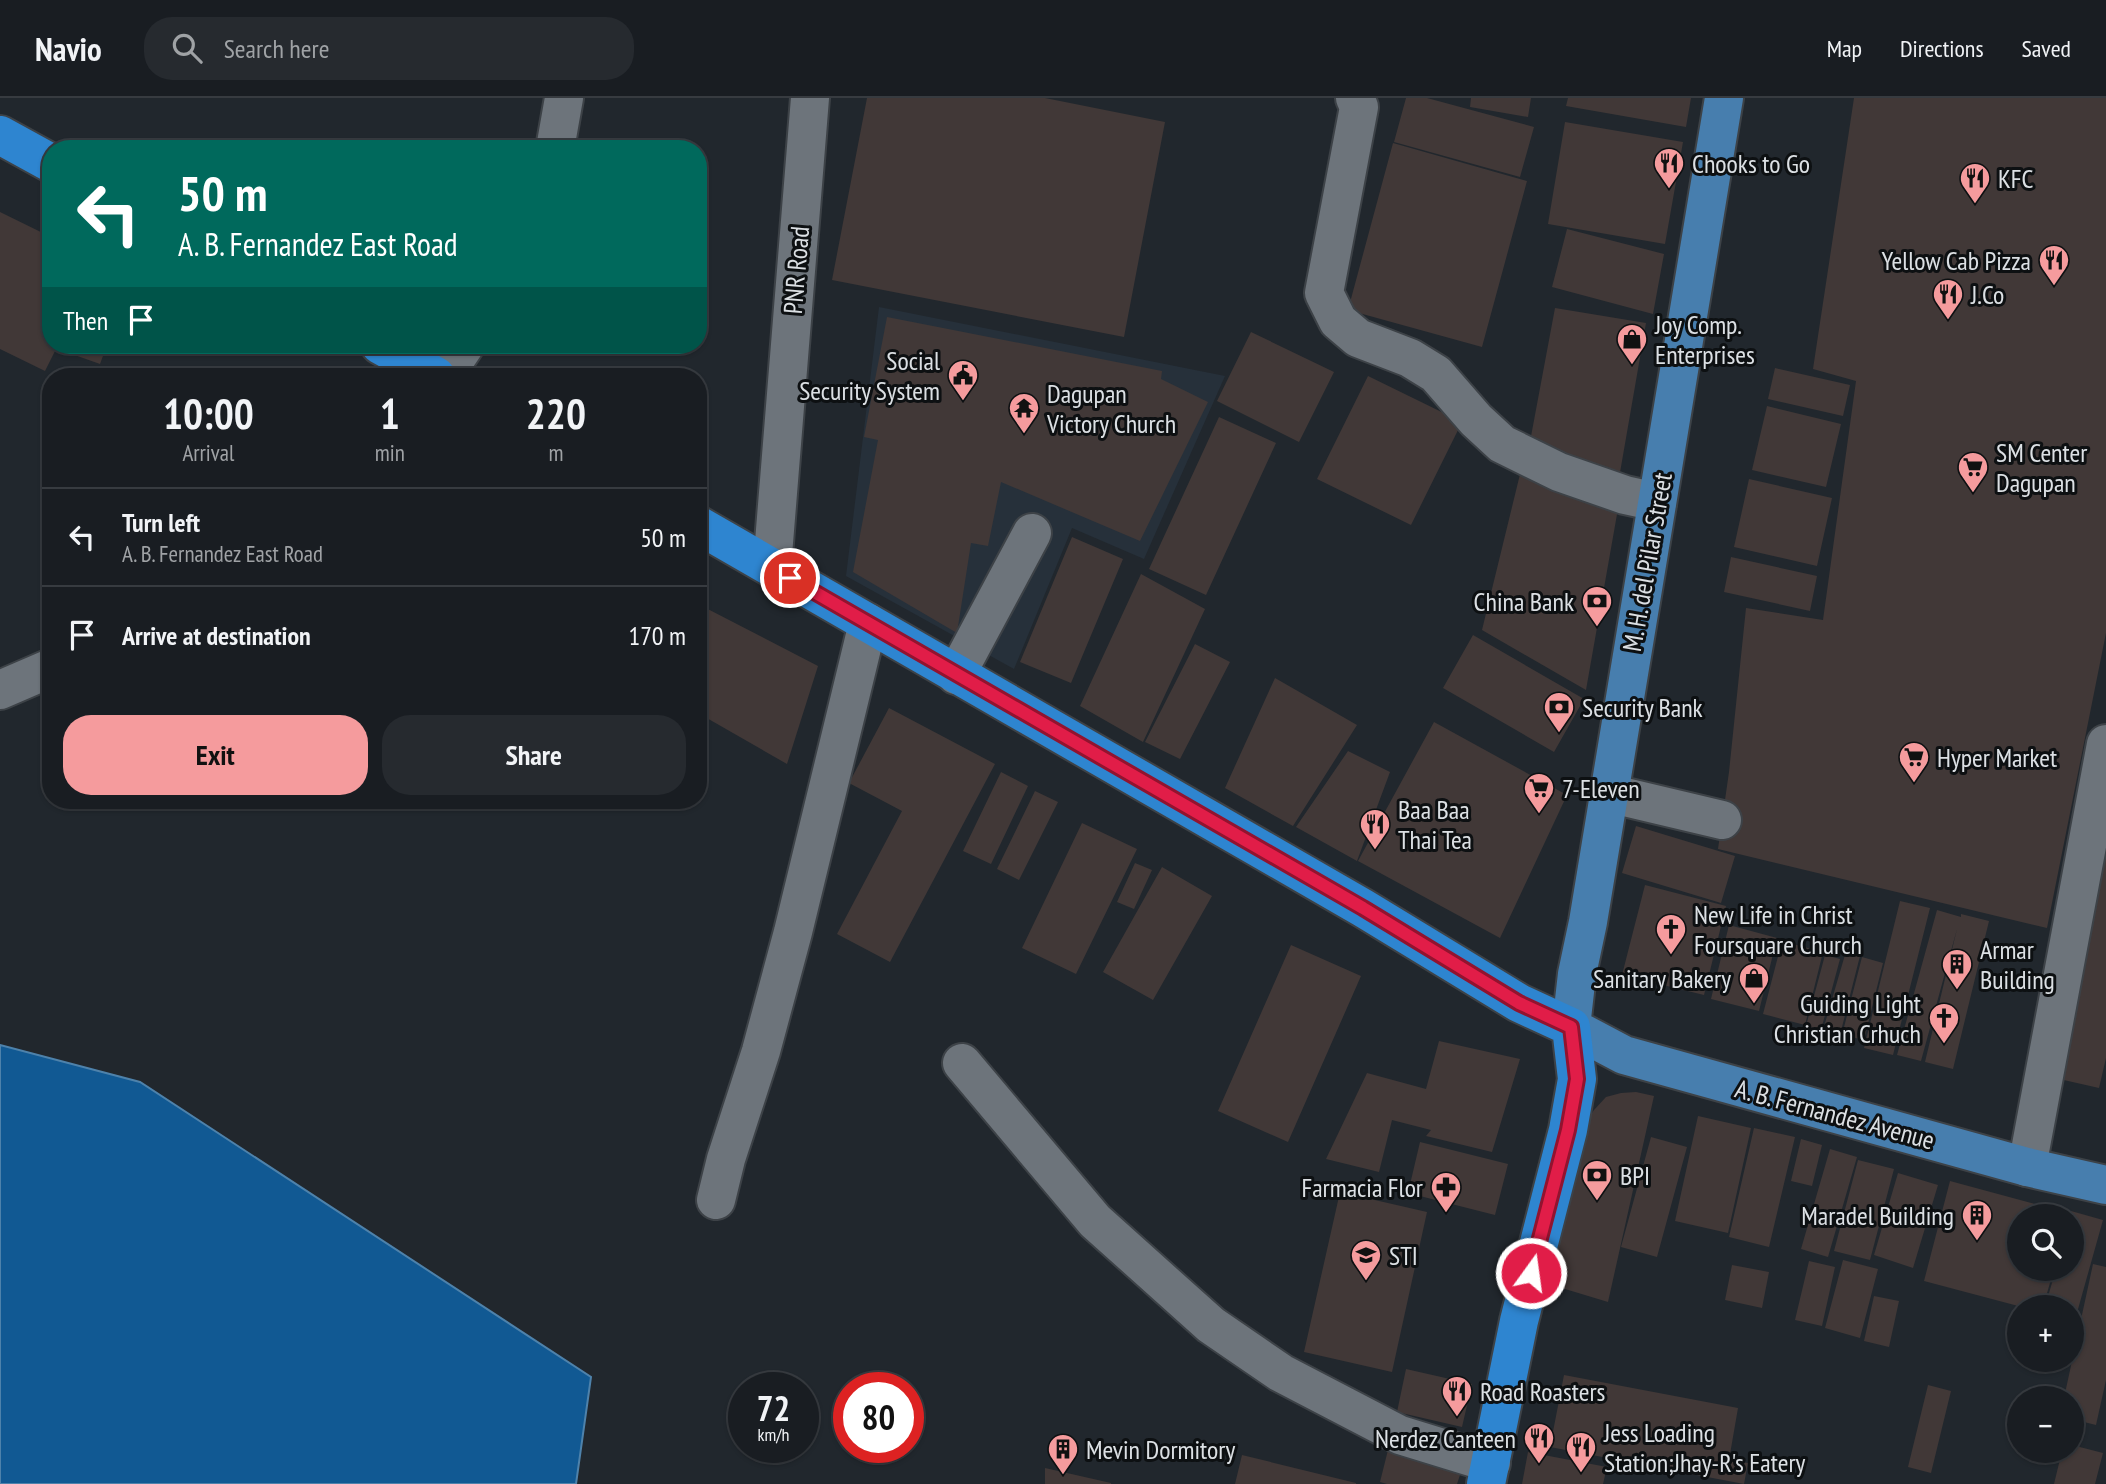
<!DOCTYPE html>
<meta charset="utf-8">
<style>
body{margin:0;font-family:"PT Sans Narrow",sans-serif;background:#262a2f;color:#f1f3f6;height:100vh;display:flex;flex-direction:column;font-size:26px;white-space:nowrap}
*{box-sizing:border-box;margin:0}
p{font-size:23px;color:#9fa2a5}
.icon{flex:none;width:38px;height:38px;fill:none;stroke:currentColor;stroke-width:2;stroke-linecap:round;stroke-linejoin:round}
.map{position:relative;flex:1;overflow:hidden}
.details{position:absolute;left:42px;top:270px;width:665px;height:441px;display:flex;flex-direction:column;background:#191d22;border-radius:28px;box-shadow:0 2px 5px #0004,0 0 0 2px #373b40}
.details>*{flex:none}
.banner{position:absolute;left:42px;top:42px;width:665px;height:214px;border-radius:28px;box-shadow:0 2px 5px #0004,0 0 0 2px #373b40;background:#00695c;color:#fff;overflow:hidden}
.buttons{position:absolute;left:2007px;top:1106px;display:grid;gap:14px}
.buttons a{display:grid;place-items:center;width:77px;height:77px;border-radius:50%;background:#191d22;box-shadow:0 2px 5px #0004,0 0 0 2px #373b40;font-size:35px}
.speed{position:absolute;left:728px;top:1274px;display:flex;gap:14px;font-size:35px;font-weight:700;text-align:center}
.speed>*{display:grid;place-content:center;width:91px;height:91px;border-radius:50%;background:#191d22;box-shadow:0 2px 5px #0004,0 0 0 2px #373b40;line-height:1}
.speed small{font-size:18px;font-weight:400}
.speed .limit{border:10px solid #d22;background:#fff;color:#111}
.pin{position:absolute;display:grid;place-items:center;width:60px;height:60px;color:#fff;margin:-30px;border:4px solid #fff;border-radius:50%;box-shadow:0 2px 7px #0007}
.me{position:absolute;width:77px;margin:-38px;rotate:14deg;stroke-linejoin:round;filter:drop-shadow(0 0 5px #0008)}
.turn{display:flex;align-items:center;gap:24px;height:147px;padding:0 21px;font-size:32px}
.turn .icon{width:91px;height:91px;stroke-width:2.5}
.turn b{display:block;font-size:49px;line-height:60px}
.then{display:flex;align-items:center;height:66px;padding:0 21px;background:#0003;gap:14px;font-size:26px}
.eta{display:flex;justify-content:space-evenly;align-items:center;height:119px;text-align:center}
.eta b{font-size:42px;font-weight:800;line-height:49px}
.action{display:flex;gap:14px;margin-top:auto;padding:14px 21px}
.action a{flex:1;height:80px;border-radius:28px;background:#f59b9d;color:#111;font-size:28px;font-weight:800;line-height:80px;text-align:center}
.action a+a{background:#262a2f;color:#f1f3f6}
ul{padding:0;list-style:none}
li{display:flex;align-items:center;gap:21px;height:98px;padding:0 21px;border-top:2px solid #373b40}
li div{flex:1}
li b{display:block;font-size:26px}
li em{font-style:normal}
header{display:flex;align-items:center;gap:42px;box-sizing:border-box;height:98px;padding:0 35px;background:#191d22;border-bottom:2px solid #373b40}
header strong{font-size:33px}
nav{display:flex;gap:38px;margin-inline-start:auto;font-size:24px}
.search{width:490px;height:63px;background:#262a2f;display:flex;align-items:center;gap:18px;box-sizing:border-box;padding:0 24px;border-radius:28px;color:#9fa2a5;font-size:26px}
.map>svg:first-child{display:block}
.built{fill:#26303a}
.water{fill:#115993;stroke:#4e82ab;stroke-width:2}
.building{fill:#413837}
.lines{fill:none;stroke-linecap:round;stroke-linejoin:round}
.minor-casing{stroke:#3d4247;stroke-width:42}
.major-casing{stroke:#3d4247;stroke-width:42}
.highway-casing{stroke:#3d4247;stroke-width:42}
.minor{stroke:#6d747b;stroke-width:38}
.major{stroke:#477eae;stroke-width:38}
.highway{stroke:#2e85d0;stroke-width:38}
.route-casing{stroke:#92132f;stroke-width:18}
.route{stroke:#e11d48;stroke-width:12}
.labels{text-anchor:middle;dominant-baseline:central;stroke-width:6;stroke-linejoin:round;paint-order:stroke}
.poi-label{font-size:26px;fill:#dce0e4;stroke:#0d1012;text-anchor:start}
.street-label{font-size:26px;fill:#dce0e4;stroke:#0d1012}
</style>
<header>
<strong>Navio</strong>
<div class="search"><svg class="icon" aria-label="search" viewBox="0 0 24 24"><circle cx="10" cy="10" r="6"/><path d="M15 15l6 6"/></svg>Search here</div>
<nav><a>Map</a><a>Directions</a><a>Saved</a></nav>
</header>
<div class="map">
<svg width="2106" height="1386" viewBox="0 0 2106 1386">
<rect width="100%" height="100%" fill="#21272d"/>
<!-- built -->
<path class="built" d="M879 209 1225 278 1144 461 1072 430 1014 571 846 478Z"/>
<!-- water -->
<path class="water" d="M0 947 140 984 591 1279 576 1386H0Z"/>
<!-- building -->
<path class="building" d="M867 0H1045L1165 24 1124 239 832 182Z
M1406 0H1427L1534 29 1520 79 1394 44Z
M1471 0H1531L1528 19 1470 9Z
M1568 0H1691L1686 29 1566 8Z
M1854 0H2106V535L2047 830 1718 751 1729 674 1746 510 1823 522 1856 283 1813 271Z
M1565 24 1683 44 1665 146 1548 126Z
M1393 45 1527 83 1482 249 1348 212Z
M0 114 51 139V247H58L45 273 0 251Z
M1567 131 1664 156 1653 216 1552 189Z
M1555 210 1646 225 1618 386 1529 349Z
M887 219 1162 273 1161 281 1208 304 1140 443 1001 384 988 448 971 445 957 535 853 474 878 342 864 339Z
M1251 234 1334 274 1299 344 1217 303Z
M72 247H107L100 266 69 255Z
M1775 270 1850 287 1843 318 1768 301Z
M1368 278 1462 324 1411 427 1317 381Z
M1767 308 1841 326 1826 389 1752 372Z
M1219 319 1276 345 1206 497 1149 471Z
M1522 368 1619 405 1586 592 1482 532Z
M1749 381 1832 400 1817 468 1734 449Z
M1072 439 1123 461 1071 585 1020 564Z
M1731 459 1817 478 1810 513 1724 494Z
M1141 476 1205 511 1143 644 1080 608Z
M698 506 818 568 787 666 698 615Z
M1473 537 1584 601 1554 654 1443 590Z
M1195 546 1230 564 1180 661 1145 644Z
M1275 580 1357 627 1293 728 1225 690Z
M889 610 995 666 890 864 837 836 902 713 849 685Z
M1434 624 1567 697 1500 840 1358 763Z
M1348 653 1390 674 1357 763 1296 729Z
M1001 674 1028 688 991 766 963 753Z
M1035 693 1058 704 1019 782 997 771Z
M2106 711V960L2099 990 2046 978Z
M1082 725 1137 751 1076 876 1022 850Z
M1636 728 1735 758 1721 805 1622 775Z
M1135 765 1152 772 1134 811 1117 804Z
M1162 769 1212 798 1153 902 1103 874Z
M1645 787 1726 808 1704 897 1622 877Z
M1900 803 1930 810 1893 957 1864 950Z
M1937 812 1961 819V816L1989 823 1953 971 1925 964 1957 831 1921 963 1897 957Z
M1729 827 1777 840 1759 913 1711 901Z
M1782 843 1823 854 1805 927 1763 916Z
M1291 847 1361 878 1288 1044 1218 1013Z
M1847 850 1861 854 1840 937 1823 932Z
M1825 857 1840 861 1821 932 1806 928Z
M1862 859 1883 865 1864 942 1842 937Z
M1439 943 1520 961 1492 1054 1426 1038 1431 1032 1392 1022 1379 1074 1326 1061 1367 975 1426 991Z
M1636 994 1654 998 1608 1204 1542 1184 1586 1024 1594 1012 1606 999 1621 995Z
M1698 1018 1751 1030 1728 1135 1675 1123Z
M1754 1030 1795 1039 1769 1149 1729 1139Z
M1651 1039 1687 1049 1657 1159 1621 1149Z
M1801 1041 1822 1047 1812 1088 1791 1083Z
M1420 1044 1508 1066 1495 1117 1408 1095Z
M1830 1051 1857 1059 1828 1159 1801 1151Z
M1858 1062 1894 1071 1870 1162 1834 1153Z
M1898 1075 1938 1087 1913 1170 1874 1157Z
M1950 1083 2068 1115 2067 1118H2020V1171H2054L2043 1209H2022L1924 1183Z
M1340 1094 1427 1114 1392 1274 1304 1254Z
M2071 1113 2103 1122 2073 1229 2072 1209H2045L2056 1171H2072Z
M1843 1162 1878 1171 1860 1240 1825 1230Z
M1809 1163 1835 1169 1822 1228 1795 1222Z
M2093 1166 2106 1169V1282L2096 1327 2072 1321V1300H2064Z
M1732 1167 1769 1174 1762 1210 1725 1202Z
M1874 1198 1899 1203 1889 1249 1864 1243Z
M1406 1271 1472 1286 1462 1329 1397 1314Z
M1564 1277 1738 1310 1729 1362 1748 1365 1744 1386 1550 1349Z
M1928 1287 1951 1293 1931 1375 1908 1369Z
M2072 1347 2103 1355 2095 1386H2054L2062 1353H2072Z
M1389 1348 1463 1368 1457 1386H1387L1380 1384Z
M1528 1354 1607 1369 1603 1386H1522Z
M1242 1357 1356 1385V1386H1235Z
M1045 1370 1111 1385V1386H1045Z"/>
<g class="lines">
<!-- minor casing -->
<g class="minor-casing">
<path id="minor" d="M1355 0 1359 9 1324 195 1338 223 1358 240 1410 260 1436 276 1476 322 1502 346 1559 374 1625 397 1657 404
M555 51 564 0
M444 278 465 247
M772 469 810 0
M956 577 1032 435
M0 592 51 570
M1608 695 1722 722
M962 965 1095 1123 1211 1227 1281 1275 1400 1337 1491 1365
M2027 1069 2106 646
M716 1102 726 1061 761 953 793 834 868 525"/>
</g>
<!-- major casing -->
<g class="major-casing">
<path id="major" d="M1724 0 1588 824 1577 876 1571 929 1624 957 2027 1069 2106 1087"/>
</g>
<!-- highway casing -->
<g class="highway-casing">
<path id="highway" d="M0 37 51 65
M380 247 436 278
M698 427 1363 810 1519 905 1571 929 1577 981 1568 1032 1519 1223 1486 1386"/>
</g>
<!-- minor -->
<use href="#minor" class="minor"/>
<!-- major -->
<use href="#major" class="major"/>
<!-- highway -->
<use href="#highway" class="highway"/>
</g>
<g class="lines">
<!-- route casing -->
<g class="route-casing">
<path id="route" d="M790 480 1363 810 1519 905 1571 929 1577 981 1568 1032 1531 1175"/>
</g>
<!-- route -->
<use href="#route" class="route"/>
</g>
<!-- icons -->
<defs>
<g id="restaurant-pin" transform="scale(1.575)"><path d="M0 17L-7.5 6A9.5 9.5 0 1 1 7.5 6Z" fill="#f59b9d" stroke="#0d1012"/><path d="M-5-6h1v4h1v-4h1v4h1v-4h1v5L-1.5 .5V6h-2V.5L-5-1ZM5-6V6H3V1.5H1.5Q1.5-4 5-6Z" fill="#111"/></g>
<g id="shop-pin" transform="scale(1.575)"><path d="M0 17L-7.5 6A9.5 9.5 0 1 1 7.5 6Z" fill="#f59b9d" stroke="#0d1012"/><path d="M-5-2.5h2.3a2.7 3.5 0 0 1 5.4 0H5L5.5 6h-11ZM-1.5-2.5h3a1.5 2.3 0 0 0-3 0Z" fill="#111"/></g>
<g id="civic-pin" transform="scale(1.575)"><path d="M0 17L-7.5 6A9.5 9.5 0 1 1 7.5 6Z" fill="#f59b9d" stroke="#0d1012"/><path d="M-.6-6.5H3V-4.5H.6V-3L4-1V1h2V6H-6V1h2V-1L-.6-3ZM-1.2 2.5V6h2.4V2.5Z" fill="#111"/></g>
<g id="temple-pin" transform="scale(1.575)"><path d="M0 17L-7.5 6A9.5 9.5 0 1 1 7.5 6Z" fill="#f59b9d" stroke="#0d1012"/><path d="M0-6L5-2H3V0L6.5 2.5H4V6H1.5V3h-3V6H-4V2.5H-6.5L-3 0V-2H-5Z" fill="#111"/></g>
<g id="supermarket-pin" transform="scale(1.575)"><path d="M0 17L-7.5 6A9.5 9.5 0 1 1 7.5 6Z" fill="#f59b9d" stroke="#0d1012"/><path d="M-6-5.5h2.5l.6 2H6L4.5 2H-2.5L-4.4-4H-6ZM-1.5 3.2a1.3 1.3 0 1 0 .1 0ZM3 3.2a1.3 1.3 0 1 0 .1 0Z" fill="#111"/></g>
<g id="bank-pin" transform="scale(1.575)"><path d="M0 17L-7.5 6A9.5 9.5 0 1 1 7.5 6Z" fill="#f59b9d" stroke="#0d1012"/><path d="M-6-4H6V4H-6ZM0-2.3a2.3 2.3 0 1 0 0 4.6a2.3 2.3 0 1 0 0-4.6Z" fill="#111"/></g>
<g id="church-pin" transform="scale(1.575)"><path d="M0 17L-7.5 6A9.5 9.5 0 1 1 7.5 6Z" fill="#f59b9d" stroke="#0d1012"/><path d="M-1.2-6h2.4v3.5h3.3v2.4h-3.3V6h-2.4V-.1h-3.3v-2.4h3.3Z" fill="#111"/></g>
<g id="building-pin" transform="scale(1.575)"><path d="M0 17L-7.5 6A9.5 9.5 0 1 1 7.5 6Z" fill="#f59b9d" stroke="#0d1012"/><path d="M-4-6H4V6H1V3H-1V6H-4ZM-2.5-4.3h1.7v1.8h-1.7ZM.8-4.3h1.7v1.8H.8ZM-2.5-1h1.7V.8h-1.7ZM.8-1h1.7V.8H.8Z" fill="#111"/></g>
<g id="pharmacy-pin" transform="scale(1.575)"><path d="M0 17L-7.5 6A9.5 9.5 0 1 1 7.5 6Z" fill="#f59b9d" stroke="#0d1012"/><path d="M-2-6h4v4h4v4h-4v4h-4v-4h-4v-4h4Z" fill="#111"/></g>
<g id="university-pin" transform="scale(1.575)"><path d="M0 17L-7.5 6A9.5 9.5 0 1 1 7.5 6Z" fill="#f59b9d" stroke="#0d1012"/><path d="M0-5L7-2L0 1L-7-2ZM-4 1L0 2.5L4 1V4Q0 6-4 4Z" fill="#111"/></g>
</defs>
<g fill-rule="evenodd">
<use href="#restaurant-pin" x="1669" y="65"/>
<use href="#restaurant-pin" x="1975" y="80"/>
<use href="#restaurant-pin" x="2054" y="162"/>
<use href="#restaurant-pin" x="1948" y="196"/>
<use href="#shop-pin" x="1632" y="241"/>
<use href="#civic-pin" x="963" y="277"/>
<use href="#temple-pin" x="1024" y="310"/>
<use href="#supermarket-pin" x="1973" y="369"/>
<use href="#bank-pin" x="1597" y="503"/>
<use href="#bank-pin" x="1559" y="609"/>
<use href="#supermarket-pin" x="1914" y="659"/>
<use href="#supermarket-pin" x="1539" y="690"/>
<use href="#restaurant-pin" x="1375" y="726"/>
<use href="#church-pin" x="1671" y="831"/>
<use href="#building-pin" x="1957" y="866"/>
<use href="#shop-pin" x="1754" y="880"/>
<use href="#church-pin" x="1944" y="920"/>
<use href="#bank-pin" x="1597" y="1077"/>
<use href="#pharmacy-pin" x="1446" y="1089"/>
<use href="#building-pin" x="1977" y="1117"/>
<use href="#university-pin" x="1366" y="1157"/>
<use href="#restaurant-pin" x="1457" y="1293"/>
<use href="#restaurant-pin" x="1539" y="1340"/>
<use href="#restaurant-pin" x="1581" y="1349"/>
<use href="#building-pin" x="1063" y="1351"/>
</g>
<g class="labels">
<!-- poi labels -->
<g class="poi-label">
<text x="1692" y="65">Chooks to Go</text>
<text x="1998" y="80">KFC</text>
<text x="2031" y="162" text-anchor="end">Yellow Cab Pizza</text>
<text x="1971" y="196">J.Co</text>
<text x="1655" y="226">Joy Comp.<tspan x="1655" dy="30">Enterprises</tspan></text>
<text x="940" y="262" text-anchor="end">Social<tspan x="940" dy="30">Security System</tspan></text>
<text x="1047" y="295">Dagupan<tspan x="1047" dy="30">Victory Church</tspan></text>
<text x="1996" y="354">SM Center<tspan x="1996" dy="30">Dagupan</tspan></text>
<text x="1574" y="503" text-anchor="end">China Bank</text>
<text x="1582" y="609">Security Bank</text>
<text x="1937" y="659">Hyper Market</text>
<text x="1562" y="690">7-Eleven</text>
<text x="1398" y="711">Baa Baa<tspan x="1398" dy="30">Thai Tea</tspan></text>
<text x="1694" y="816">New Life in Christ<tspan x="1694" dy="30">Foursquare Church</tspan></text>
<text x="1980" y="851">Armar<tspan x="1980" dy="30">Building</tspan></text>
<text x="1731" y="880" text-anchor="end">Sanitary Bakery</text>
<text x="1921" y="905" text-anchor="end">Guiding Light<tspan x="1921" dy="30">Christian Crhuch</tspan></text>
<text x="1620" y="1077">BPI</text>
<text x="1423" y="1089" text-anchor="end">Farmacia Flor</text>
<text x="1954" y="1117" text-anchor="end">Maradel Building</text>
<text x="1389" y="1157">STI</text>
<text x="1480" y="1293">Road Roasters</text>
<text x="1604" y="1334">Jess Loading<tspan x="1604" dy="30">Station;Jhay-R's Eatery</tspan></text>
<text x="1516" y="1340" text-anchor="end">Nerdez Canteen</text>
<text x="1086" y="1351">Mevin Dormitory</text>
</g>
<!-- street labels -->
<g class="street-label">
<text transform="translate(796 172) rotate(-85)">PNR Road</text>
<text transform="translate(1647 464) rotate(-80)">M. H. del Pilar Street</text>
<text transform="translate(1835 1016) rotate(15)">A. B. Fernandez Avenue</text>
</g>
</g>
</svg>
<div class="buttons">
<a><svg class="icon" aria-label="search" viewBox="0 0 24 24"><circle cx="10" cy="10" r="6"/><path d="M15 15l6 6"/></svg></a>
<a>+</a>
<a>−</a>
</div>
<div class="speed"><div>72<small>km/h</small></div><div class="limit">80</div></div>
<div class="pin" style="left:790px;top:480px;background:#d93025"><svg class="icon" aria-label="arrive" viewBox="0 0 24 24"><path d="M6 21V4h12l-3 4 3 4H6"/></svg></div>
<svg class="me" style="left:1531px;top:1175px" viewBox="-20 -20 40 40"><circle r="17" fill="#e11d48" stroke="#fff" stroke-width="3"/><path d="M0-11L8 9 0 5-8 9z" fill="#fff"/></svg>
<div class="banner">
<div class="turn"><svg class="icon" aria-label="left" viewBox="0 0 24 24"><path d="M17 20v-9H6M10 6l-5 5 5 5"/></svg><div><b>50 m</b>A. B. Fernandez East Road</div></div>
<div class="then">Then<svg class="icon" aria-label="arrive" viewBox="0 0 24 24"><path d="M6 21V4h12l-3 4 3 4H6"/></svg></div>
</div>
<section class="details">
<div class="eta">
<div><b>10:00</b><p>Arrival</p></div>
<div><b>1</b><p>min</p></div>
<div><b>220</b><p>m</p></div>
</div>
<ul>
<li><svg class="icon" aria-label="left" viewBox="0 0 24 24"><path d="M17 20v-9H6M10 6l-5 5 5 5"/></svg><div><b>Turn left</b><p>A. B. Fernandez East Road</p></div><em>50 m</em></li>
<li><svg class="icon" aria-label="arrive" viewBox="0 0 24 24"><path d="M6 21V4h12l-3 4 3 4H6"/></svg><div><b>Arrive at destination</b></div><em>170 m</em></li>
</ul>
<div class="action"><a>Exit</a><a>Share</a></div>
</section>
</div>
